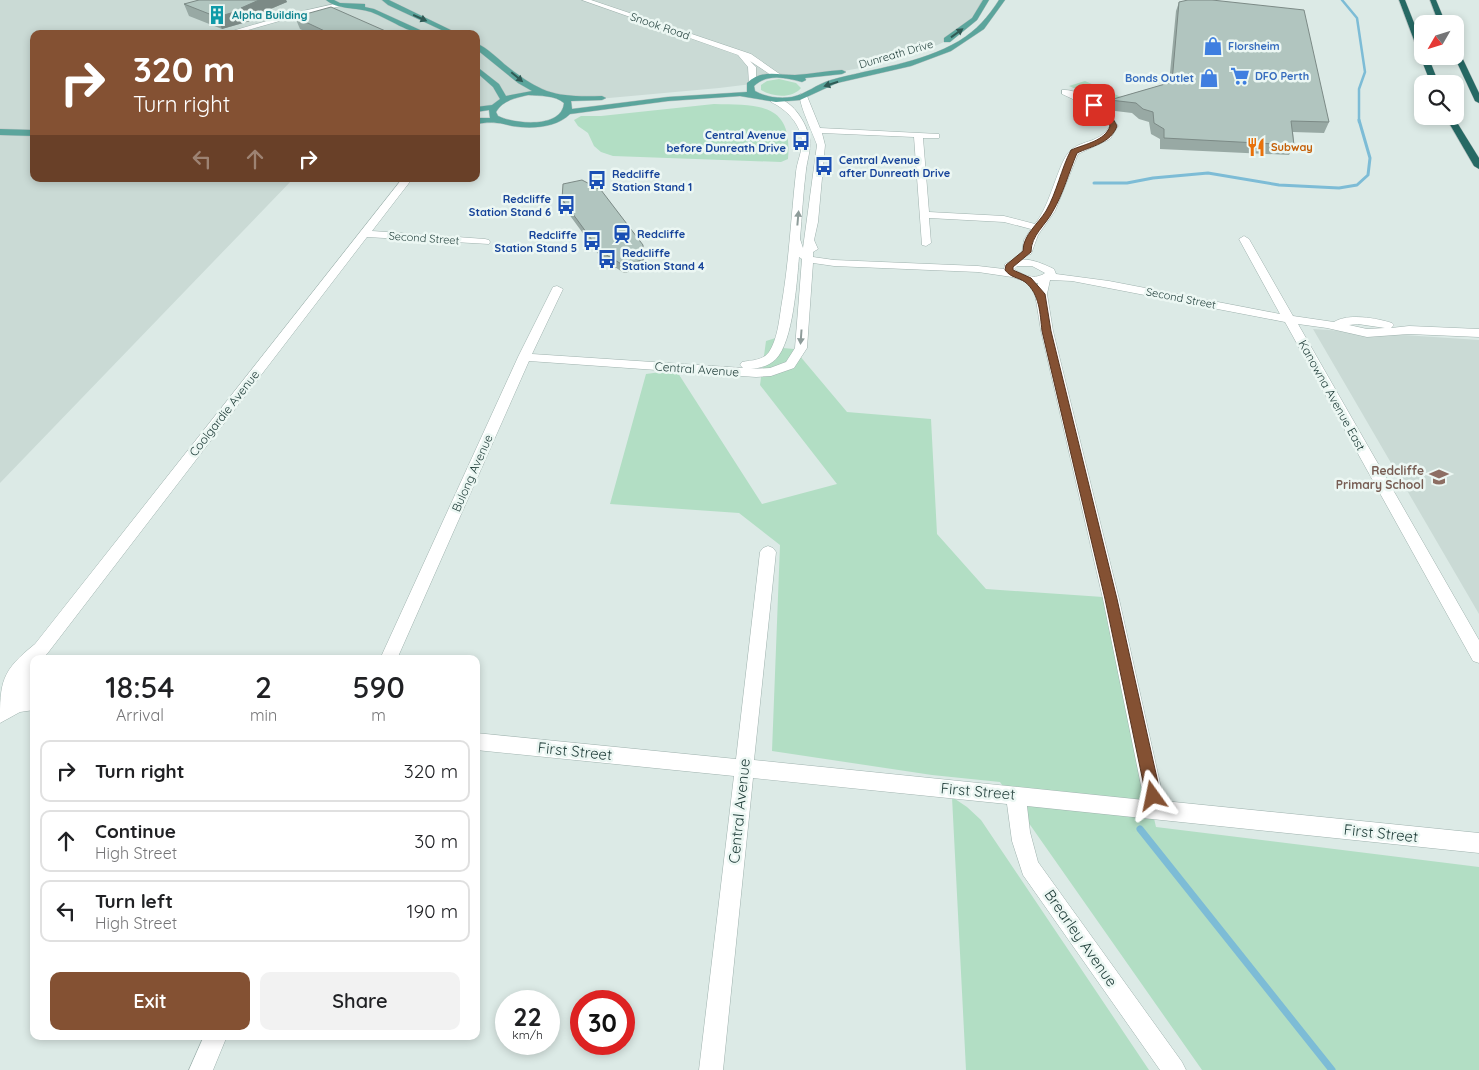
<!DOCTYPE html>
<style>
body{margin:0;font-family:Quicksand,sans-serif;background:#f2f2f2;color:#202124;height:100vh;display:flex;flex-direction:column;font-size:19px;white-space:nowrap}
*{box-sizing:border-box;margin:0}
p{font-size:16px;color:#757577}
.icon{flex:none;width:28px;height:28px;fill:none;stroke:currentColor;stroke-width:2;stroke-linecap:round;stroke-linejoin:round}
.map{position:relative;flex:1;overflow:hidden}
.side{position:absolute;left:30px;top:655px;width:450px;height:385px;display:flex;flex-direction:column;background:#fff;border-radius:10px;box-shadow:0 2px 8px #0003}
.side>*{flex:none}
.guide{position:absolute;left:30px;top:30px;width:450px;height:152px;border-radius:10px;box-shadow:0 2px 8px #0003;background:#845133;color:#fff;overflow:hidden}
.needle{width:32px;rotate:231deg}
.tools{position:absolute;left:1414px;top:15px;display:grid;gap:10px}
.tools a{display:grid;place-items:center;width:50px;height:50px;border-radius:10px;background:#fff;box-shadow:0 2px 8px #0003;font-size:25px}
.speed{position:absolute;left:495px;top:990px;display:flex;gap:10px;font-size:25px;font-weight:700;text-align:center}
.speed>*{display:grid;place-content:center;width:65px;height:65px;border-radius:50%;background:#fff;box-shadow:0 2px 8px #0003;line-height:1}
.speed small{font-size:12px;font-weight:400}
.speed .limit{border:8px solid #d22;background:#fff;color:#111}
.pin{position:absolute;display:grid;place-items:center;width:42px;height:42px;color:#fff;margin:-21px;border-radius:10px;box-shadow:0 2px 8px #0006}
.me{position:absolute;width:55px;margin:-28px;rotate:348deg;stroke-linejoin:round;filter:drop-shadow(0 0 4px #0008)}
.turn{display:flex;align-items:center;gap:18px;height:105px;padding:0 20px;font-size:22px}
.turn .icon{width:65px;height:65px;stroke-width:2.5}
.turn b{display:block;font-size:35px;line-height:42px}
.lanes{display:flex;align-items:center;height:48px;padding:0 20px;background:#0003;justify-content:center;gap:25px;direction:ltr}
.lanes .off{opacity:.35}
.eta{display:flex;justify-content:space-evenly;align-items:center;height:85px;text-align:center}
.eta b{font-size:30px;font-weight:600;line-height:35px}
.cta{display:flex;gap:10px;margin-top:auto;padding:10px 20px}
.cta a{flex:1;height:58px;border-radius:10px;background:#845133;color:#fff;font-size:20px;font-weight:600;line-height:58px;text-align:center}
.cta a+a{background:#f2f2f2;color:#202124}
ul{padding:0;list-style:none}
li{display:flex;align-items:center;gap:15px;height:62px;margin:0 10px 8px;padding:0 10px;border:2px solid #e0e0e0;border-radius:10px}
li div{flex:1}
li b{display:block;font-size:19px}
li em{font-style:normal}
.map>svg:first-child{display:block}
.built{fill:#cadad5}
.green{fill:#b2dec4}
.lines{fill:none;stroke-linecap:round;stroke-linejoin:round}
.stream-far2{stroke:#7dbcd6;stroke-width:2.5}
.stream-far1{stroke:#7dbcd6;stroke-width:3}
.stream{stroke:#7dbcd6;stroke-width:7}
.minor-casing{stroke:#9fb2ae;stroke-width:1}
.major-casing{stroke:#bbc4c3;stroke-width:1}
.highway-casing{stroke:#bbc4c3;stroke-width:1}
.minor{fill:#fff;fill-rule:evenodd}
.major{fill:#5ba59c;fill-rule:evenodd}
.highway{fill:#266964;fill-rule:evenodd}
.wall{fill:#98a9a4}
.shaded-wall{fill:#7c8a86}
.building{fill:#b1c5bf;stroke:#7c8a86}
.oneway{fill:#2f5a55}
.oneway2{fill:#8e9c9a}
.route{fill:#845133;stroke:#563521}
.labels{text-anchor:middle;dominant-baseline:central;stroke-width:5;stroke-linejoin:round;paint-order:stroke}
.far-culture-label{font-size:11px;font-weight:bold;fill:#0d838f;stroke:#ecf7f3;text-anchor:start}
.far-street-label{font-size:11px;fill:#1c3a36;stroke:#ecf7f3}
.far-shop-label{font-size:11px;font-weight:bold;fill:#366cbe;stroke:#ecf7f3;text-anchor:start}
.far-transit-label{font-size:11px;font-weight:bold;fill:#164399;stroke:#ecf7f3;text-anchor:start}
.far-food-label{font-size:11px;font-weight:bold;fill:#c56008;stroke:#ecf7f3;text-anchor:start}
.street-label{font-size:12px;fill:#1c3a36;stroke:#ecf7f3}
.education-label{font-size:12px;font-weight:bold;fill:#785e54;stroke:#ecf7f3;text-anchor:end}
.near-street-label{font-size:15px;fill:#1c3a36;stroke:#ecf7f3}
</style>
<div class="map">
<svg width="1479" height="1070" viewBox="0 0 1479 1070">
<rect width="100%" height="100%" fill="#dceae6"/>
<!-- built -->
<path class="built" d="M0 0H986L975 19 944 42 926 50 877 65 816 76 772 75 752 84 719 88 598 99 528 93 476 110V34H34V179H293L0 483Z
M1313 329 1479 340V614Z"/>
<!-- green -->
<path class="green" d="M779 79 796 83 801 88C792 99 772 97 761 90V85L767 81Z
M1085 81 1121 97 1107 103 1069 86Z
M714 104C759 105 793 102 788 159L781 162 613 156 601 152 594 146 588 133 578 126 574 120 581 116H601Z
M779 337 783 348 794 349 847 412 931 419 937 534 986 589 1103 597 1156 827 1479 867V1070H1202L1000 782 932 775 772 751 780 545 739 513 610 504 646 374 676 370 762 504 837 484 760 385 766 341Z
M952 797 967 807 981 820 1149 1070H966Z"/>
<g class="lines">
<!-- stream-far2 -->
<path class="stream-far2" d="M1342 0 1357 18 1365 72 1359 89V122"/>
<!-- stream-far1 -->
<path class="stream-far1" d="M1094 183H1127L1153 178 1208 173 1279 185 1339 188 1357 185 1368 175 1370 158 1359 120"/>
<!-- stream -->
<path class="stream" d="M1140 829 1332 1070"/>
<!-- minor casing -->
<g class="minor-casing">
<path id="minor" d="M582 0H591L751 54 781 75 774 77 750 61 756 67V82L749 84 748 67 738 55Z
M339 3 342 5 341 6 297 16 234 34H222L294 13Z
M1062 90C1081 88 1109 111 1118 126L1110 139 1078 154 1055 211 1038 235 1031 254 1027 255 1022 252 1024 240 1031 229 1004 222 929 218 931 243 926 246 922 245 914 137 822 133 825 145 818 222 814 240 818 249 813 252V257L834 260 978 266 1004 269 1005 264C1023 255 1037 261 1054 269L1056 274 1109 281 1280 314 1239 239 1244 236 1249 239 1293 316 1334 322C1348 313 1376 318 1392 323L1394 325 1391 328 1409 326 1479 329V337L1409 334 1367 337 1327 328 1298 324 1479 640V663L1473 661 1285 322 1072 281 1050 280 1047 294 1053 331 1119 599 1164 801 1479 833V853L1027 806 1030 832 1038 862 1182 1062 1186 1070H1160L1023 875 1012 841 1007 804 753 778 723 1070H699L734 776 476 750V733L736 759 760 552 763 548 768 546 773 548 776 552 754 760 1144 800 1103 599 1041 331 1035 294 1038 283H1030L1012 277 978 272 834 266 813 263 807 348 794 368 771 376 756 377 529 361 397 659H380L518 357 553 287 557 286 563 289 532 354 743 368 740 365 742 362C752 360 762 361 769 352 777 340 779 322 781 308 789 263 791 217 796 172 797 162 802 152 802 142 801 124 786 109 771 102V98C791 96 807 123 810 140 811 149 807 161 806 170 803 193 802 216 800 239L803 248 817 145C813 133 798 103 800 94L807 96 820 128 939 134V138H923L929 212 1004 216 1035 224C1051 205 1058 161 1071 150 1084 139 1098 144 1110 126L1096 110 1062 94ZM799 257 802 259 795 348 786 362 770 368 751 369C760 368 769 366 776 359 793 342 797 281 799 257ZM1017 266H1032L1045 273C1035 280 1024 276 1014 269ZM1358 324 1385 328 1367 329 1349 325Z
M402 179H412L372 231 485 239 489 240 490 242 489 244 367 237 47 654 41 659H34V685L30 694H34V710L20 712 0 723C0 682 1 671 35 644Z
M204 1036H227L213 1070H189Z"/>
</g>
<!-- major casing -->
<g class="major-casing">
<path id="major" d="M326 0H334L340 3 365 4V7L374 9 429 34C408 34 390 19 371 12 356 7 338 10 326 0Z
M382 0H389L459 34H450L388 5Z
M983 0H989L977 20 950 42H944V38L972 18Z
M999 0H1005L984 29 951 51 911 66 837 83 800 100 776 102 740 96 668 101 570 114C556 128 531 129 512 126 507 125 502 123 497 123 490 122 483 123 476 124V118H490L489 110 476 112V107L492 105 500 99 493 87 476 72V66L499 84 506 96 532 91 518 83 476 49V43C488 48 498 59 508 67 544 95 557 97 602 96L606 98 602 100 571 101 572 109 668 97 747 92V83C762 69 777 75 795 75 811 74 826 71 842 70L846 72 842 74 805 78 806 80 802 82C786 78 768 73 754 86L755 91C766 97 779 99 792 97 806 94 817 84 831 80 874 68 920 64 959 41 977 30 988 17 999 0ZM528 95C540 96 555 95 564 103 562 129 514 124 498 116L496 112C503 100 516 98 528 95Z
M0 129 34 130V136L0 135Z"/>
</g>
<!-- highway casing -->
<g class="highway-casing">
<path id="highway" d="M1399 0H1405L1422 43V53L1418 51Z
M1430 0H1436L1446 24H1439Z
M1455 49 1459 51 1479 93V103L1475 101 1454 56Z
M1421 54 1428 56 1439 84H1431L1420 56Z
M1445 116H1453L1479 158V169L1474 166Z"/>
</g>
<!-- minor -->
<use href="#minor" class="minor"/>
<!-- major -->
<use href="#major" class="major"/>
<!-- highway -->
<use href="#highway" class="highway"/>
</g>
<!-- wall -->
<path class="wall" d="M199 0H286L287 2 249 18 250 21 222 29 189 16 184 4Z
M1179 2 1329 122 1324 133 1293 132 1294 145 1289 155 1160 149V139L1151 134 1149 122 1139 119 1132 113 1107 110 1110 100 1169 83 1176 11Z
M295 17 390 33V34H310L300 29Z
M562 199 644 252 643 268 624 273 601 258 563 206Z"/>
<!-- shaded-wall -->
<path class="shaded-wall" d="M259 0H286L287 2 249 18 250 21 222 29 217 17Z
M643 245 644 252 643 268 624 273 623 265Z"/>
<!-- building -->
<path class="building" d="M199 0H259L241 8 245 9 217 17 184 4Z
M1188 0H1212L1304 10 1329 122 1291 121 1294 145 1164 138V129L1154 123 1153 112 1143 109 1136 103 1110 100 1172 82 1179 2Z
M331 7 390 33 331 34 295 17Z
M582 180 601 190 643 245 642 260 623 265 600 251 562 199 563 184Z"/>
<!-- one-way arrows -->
<defs><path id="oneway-solid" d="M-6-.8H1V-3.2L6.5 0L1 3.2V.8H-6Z" transform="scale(1.25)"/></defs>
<g class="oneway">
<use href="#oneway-solid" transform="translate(420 18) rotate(24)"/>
<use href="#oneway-solid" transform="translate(957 33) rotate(-36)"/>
<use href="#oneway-solid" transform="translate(517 77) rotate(40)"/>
<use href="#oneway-solid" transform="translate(831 84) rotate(162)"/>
</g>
<g class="oneway2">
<use href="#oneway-solid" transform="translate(798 218) rotate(-85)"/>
<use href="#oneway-solid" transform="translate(801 337) rotate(94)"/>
</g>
<!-- route -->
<path class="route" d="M1091 104C1102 104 1113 117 1117 126 1111 143 1092 146 1077 153 1069 172 1063 194 1053 211 1046 225 1031 235 1031 252L1013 267V270L1031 278 1045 294 1051 331 1117 599 1161 796 1158 801 1153 803 1148 801 1146 796 1105 599 1042 331C1040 314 1040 294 1025 282 1018 277 1011 278 1005 270L1006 265 1023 251C1023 235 1038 224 1046 211 1057 192 1061 169 1071 150 1085 144 1105 141 1110 126L1107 119 1091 107Z"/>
<!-- icons -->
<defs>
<g id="building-bare" transform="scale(1.5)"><path d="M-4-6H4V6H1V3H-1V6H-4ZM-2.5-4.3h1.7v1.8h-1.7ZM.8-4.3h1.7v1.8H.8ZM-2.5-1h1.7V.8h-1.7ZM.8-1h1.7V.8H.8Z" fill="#0f9aa8" stroke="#ecf7f3" stroke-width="2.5" paint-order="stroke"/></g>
<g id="shop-bare" transform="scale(1.5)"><path d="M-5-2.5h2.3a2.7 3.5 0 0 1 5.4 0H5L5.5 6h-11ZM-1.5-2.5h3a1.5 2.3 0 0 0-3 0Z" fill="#3f7fe0" stroke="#ecf7f3" stroke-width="2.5" paint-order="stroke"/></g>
<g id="supermarket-bare" transform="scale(1.5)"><path d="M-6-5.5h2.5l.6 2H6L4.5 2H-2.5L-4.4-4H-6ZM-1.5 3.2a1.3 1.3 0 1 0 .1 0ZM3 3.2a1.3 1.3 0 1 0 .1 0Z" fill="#3f7fe0" stroke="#ecf7f3" stroke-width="2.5" paint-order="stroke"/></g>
<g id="bus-bare" transform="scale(1.5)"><path d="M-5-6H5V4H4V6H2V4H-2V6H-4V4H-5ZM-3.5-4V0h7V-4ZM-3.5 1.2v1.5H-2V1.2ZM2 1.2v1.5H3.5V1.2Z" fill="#1a4fb4" stroke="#ecf7f3" stroke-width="2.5" paint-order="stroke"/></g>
<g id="restaurant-bare" transform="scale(1.5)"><path d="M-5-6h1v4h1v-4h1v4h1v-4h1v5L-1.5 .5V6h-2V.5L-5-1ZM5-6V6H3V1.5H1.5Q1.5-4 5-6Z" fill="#e8710a" stroke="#ecf7f3" stroke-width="2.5" paint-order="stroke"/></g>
<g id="station-bare" transform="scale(1.5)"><path d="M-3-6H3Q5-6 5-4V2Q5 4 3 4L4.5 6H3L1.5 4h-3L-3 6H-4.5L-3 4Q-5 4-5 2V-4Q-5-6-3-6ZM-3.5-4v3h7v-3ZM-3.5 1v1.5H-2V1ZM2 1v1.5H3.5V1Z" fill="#1a4fb4" stroke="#ecf7f3" stroke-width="2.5" paint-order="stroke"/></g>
<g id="school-bare" transform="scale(1.5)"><path d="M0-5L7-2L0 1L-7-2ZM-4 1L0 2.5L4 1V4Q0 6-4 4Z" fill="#8d6e63" stroke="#ecf7f3" stroke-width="2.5" paint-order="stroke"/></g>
</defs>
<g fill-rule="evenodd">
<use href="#building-bare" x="217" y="15"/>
<use href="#shop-bare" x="1213" y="46"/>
<use href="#supermarket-bare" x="1240" y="76"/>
<use href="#shop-bare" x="1209" y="78"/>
<use href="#bus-bare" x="801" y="141"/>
<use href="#restaurant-bare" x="1256" y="147"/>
<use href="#bus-bare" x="824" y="166"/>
<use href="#bus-bare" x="597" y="180"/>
<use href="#bus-bare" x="566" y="205"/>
<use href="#station-bare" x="622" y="234"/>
<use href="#bus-bare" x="592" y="241"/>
<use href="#bus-bare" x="607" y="259"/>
<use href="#school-bare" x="1439" y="477"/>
</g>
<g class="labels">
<!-- far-culture labels -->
<g class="far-culture-label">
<text x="232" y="15">Alpha Building</text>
</g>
<!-- far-street labels -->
<g class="far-street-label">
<text transform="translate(660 26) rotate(19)">Snook Road</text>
<text transform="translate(896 54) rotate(-16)">Dunreath Drive</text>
<text transform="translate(424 238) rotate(4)">Second Street</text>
<text transform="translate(1181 298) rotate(11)">Second Street</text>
</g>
<!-- far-shop labels -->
<g class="far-shop-label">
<text x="1228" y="46">Florsheim</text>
<text x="1255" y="76">DFO Perth</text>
<text x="1194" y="78" text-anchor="end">Bonds Outlet</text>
</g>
<!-- far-transit labels -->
<g class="far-transit-label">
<text x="786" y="135" text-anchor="end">Central Avenue<tspan x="786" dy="13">before Dunreath Drive</tspan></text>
<text x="839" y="160">Central Avenue<tspan x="839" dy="13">after Dunreath Drive</tspan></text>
<text x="612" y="174">Redcliffe<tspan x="612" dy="13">Station Stand 1</tspan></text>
<text x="551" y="199" text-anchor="end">Redcliffe<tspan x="551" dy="13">Station Stand 6</tspan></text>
<text x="637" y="234">Redcliffe</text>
<text x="577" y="235" text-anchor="end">Redcliffe<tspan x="577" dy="13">Station Stand 5</tspan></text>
<text x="622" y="253">Redcliffe<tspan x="622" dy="13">Station Stand 4</tspan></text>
</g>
<!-- far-food labels -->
<g class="far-food-label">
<text x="1271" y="147">Subway</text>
</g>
<!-- street labels -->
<g class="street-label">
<text transform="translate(697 369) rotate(4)">Central Avenue</text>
<text transform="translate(1332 395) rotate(61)">Kanowna Avenue East</text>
<text transform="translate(224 413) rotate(-52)">Coolgardie Avenue</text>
<text transform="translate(472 473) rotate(-66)">Bulong Avenue</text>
</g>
<!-- education labels -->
<g class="education-label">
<text x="1424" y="470">Redcliffe<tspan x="1424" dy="14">Primary School</tspan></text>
</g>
<!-- near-street labels -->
<g class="near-street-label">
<text transform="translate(575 751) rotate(6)">First Street</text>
<text transform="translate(978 791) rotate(5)">First Street</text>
<text transform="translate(739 811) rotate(-84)">Central Avenue</text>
<text transform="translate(1381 833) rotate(6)">First Street</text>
<text transform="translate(1081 938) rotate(55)">Brearley Avenue</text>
</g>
</g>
</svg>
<div class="tools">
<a><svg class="needle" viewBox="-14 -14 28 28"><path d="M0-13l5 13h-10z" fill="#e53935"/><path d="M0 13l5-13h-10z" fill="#757577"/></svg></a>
<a><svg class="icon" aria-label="search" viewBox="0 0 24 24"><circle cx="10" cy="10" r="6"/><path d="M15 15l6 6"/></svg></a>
</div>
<div class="speed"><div>22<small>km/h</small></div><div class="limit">30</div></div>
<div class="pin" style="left:1094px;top:105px;background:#d93025"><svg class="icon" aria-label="arrive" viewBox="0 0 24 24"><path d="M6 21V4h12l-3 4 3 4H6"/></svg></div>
<svg class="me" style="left:1153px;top:796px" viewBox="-20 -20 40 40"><path d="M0-17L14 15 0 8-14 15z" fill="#845133" stroke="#fff" stroke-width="4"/></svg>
<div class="guide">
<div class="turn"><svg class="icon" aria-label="right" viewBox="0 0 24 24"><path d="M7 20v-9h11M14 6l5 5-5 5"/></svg><div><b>320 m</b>Turn right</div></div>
<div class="lanes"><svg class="icon off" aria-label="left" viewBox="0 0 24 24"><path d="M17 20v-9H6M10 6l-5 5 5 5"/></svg><svg class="icon off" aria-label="ahead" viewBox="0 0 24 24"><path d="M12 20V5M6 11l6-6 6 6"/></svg><svg class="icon" aria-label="right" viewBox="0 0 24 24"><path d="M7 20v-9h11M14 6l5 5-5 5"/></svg></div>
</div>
<section class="side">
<div class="eta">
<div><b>18:54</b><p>Arrival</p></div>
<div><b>2</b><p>min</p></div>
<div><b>590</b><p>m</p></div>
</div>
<ul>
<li><svg class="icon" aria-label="right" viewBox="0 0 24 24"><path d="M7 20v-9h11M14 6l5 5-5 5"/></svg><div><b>Turn right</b></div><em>320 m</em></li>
<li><svg class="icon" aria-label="ahead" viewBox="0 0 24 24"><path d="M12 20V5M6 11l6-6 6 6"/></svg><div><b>Continue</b><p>High Street</p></div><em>30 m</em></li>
<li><svg class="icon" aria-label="left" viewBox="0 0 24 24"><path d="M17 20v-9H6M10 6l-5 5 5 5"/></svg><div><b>Turn left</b><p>High Street</p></div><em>190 m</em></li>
</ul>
<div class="cta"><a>Exit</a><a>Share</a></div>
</section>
</div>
